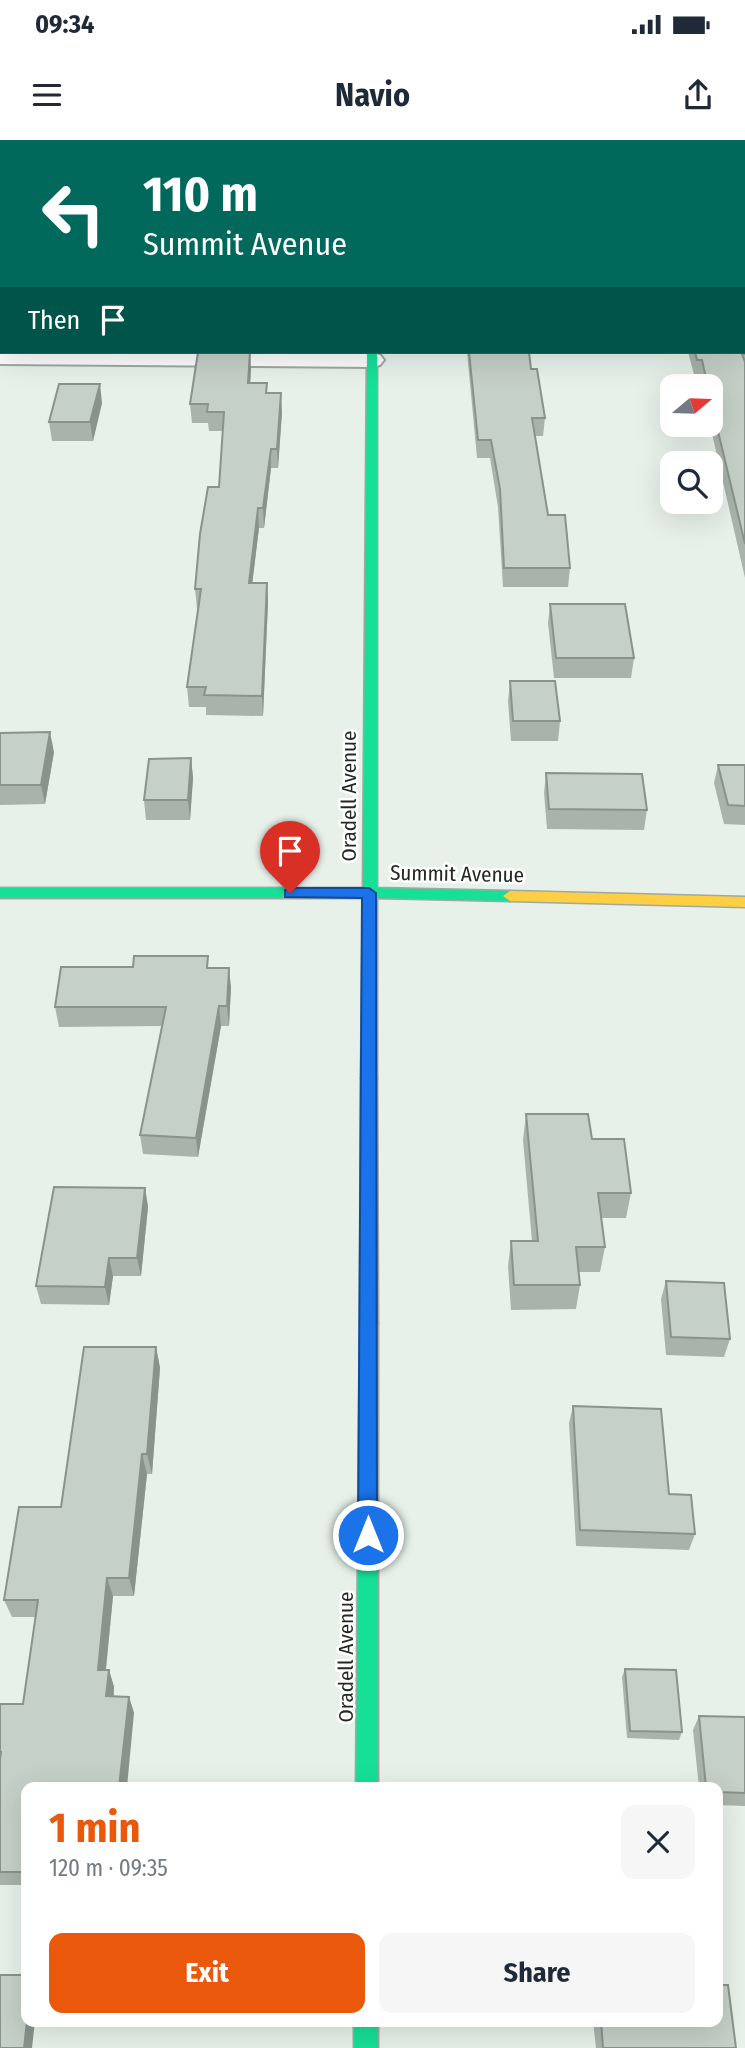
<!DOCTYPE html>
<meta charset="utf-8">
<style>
body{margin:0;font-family:"Fira Sans Condensed",sans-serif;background:#f6f6f7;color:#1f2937;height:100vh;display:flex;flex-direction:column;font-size:26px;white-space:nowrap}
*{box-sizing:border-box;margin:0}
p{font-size:23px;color:#747a83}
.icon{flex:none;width:38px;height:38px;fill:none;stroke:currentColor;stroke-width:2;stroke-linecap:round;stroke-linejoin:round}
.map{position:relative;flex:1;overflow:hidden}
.panel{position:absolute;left:21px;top:1642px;width:702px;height:245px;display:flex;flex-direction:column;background:#fff;border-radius:14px;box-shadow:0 7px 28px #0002}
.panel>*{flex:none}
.hud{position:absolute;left:0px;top:0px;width:746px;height:214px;box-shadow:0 7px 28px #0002;background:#00695c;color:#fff;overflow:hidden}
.needle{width:46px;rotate:71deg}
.controls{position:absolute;left:660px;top:234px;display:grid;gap:14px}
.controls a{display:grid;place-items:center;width:63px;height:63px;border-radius:14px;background:#fff;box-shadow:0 7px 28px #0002;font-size:35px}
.pin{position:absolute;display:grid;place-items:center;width:60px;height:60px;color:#fff;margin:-72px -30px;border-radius:50% 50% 50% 0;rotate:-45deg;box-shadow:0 0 7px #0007}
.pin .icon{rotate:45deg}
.me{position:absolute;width:77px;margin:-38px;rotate:0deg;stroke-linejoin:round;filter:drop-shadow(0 0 5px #0008)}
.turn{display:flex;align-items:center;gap:24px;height:147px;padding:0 28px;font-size:32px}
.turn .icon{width:91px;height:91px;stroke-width:2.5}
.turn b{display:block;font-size:49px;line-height:60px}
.then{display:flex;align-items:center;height:66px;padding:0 28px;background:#0003;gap:14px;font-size:26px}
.round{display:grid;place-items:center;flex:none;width:74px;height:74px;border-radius:14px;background:#f6f6f7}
.head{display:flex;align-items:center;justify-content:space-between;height:119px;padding:0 28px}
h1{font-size:42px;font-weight:700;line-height:52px;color:#ea580c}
.button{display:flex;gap:14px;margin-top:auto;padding:14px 28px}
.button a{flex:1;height:80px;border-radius:14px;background:#ea580c;color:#fff;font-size:28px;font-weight:700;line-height:80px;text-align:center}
.button a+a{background:#f6f6f7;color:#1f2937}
.status{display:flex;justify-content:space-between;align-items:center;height:49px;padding:0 35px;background:#fff;direction:ltr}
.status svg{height:19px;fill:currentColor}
header{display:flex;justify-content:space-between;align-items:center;height:91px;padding:0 28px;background:#fff;font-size:32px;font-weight:700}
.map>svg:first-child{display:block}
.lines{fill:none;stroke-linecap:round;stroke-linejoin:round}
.street-casing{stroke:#a0a8a2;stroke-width:4}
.fast-casing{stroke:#a0a8a2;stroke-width:3}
.slow-casing{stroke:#a0a8a2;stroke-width:3}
.jam-casing{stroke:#a0a8a2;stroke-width:3}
.street{fill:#fbfdfc;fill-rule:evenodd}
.fast{fill:#16e098;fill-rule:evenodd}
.slow{fill:#ffcf43;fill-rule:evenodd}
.jam{fill:#f24e42;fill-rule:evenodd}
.wall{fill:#a9b3ac}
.shaded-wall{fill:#8a928c}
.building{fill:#c5d0c8;stroke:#8a928c;stroke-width:2}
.route{fill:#1a73e8;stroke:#114b97;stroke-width:2}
.labels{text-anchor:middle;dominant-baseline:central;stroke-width:5;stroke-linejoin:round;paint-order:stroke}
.street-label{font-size:21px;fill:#222823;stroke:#fff}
</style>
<div class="status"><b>09:34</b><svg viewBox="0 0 49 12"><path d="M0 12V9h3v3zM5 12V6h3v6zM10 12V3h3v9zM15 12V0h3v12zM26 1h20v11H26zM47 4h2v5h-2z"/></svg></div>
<header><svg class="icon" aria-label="menu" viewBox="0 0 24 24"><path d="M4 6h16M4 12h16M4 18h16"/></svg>Navio<svg class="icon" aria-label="share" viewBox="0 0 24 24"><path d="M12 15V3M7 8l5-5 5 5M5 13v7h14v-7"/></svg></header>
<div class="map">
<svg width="745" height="1908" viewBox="0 0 745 1908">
<rect width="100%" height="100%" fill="#e7f1ea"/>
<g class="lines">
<!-- street casing -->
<g class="street-casing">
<path id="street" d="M744 3H745V19H744Z
M744 47H745V59H744Z
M0 210 372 213 380 215 384 220 380 225 372 227 0 224Z"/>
</g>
<!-- fast casing -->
<g class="fast-casing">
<path id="fast" d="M367 212H377V748L510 751 517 756 510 761 377 758V938L369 944 361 938 363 758H0V748H363Z
M369 1175 375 1178 378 1183V1647H356L360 1183 363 1178Z
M354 1881H378V1908H354Z"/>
</g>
<!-- slow casing -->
<g class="slow-casing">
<path id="slow" d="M369 0H377V2H369Z
M510 751 745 757V767L510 761 503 756Z"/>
</g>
<!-- jam casing -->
<g class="jam-casing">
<path id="jam" d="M369 932 377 938 378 1183 375 1188 369 1191 363 1188 360 1183 361 938Z"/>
</g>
<!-- street -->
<use href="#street" class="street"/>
<!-- fast -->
<use href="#fast" class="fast"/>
<!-- slow -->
<use href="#slow" class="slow"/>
<!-- jam -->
<use href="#jam" class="jam"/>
</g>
<!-- wall -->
<path class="wall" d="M0 0H145V2H2V186L0 185Z
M745 203V438L710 285V247H701L699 238H695L688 212H744Z
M467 212H529L531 229 545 278 543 296H535L548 375 570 428 568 447H503L498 367 490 318H477Z
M251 229 250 243 267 253 282 272 278 328H271L264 388H259L252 443H267L268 462 263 576 206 575V567H189L187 547 198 469H197L195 449 219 347 223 291H209L208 283H192L190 264Z
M102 263 93 301H52L49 282Z
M550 464 634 518 631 538H554L548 483Z
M510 541 560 581 558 601H511L508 561Z
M0 593 54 612 45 664 0 665Z
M191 618 193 638 190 680H146L144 660Z
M718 625H745V685L724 684 714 643Z
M546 633 647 670 644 690 547 689 544 653Z
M209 828 231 847 229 886H221L198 1017 143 1014 140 995 162 886 59 887 55 867Z
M526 974 592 999 631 1053 626 1078H601L605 1107 600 1132H579L580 1145 576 1169 511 1170 508 1126 511 1101H532L523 1000Z
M145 1048 148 1067 141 1136H113L109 1165 41 1164 36 1146Z
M666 1141 730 1199 724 1217 666 1215 661 1159Z
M156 1207 160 1228 152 1334H147L134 1456H113L106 1530H109L114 1547V1556L129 1557 134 1573 26 1647V1745H0V1564H23L35 1477H12L4 1460 61 1367Z
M573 1266 669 1354 695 1394 689 1410 576 1406 569 1283Z
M625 1529 682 1592 679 1600 627 1598 622 1537Z
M699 1576 745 1577V1666L718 1665V1647H699L693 1590Z
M593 1881H718L736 1908H596Z"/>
<!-- shaded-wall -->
<path class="shaded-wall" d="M250 212 251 229 249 262 248 243Z
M100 244 102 263 93 301 90 282Z
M281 253 282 272 278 328 277 309Z
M271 309V328L264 388 263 368Z
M258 368 259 388 250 462 249 443Z
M267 443 268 462 263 576 262 556Z
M50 592 54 612 45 664 41 645Z
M191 618 193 638 190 680 188 660Z
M229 828 231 847 229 886 227 866Z
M219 866 221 886 198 1017 196 998Z
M145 1048 148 1067 141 1136 137 1118Z
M109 1118 113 1136 109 1165 105 1147Z
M156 1207 160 1228 152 1334 147 1314Z
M142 1314 147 1334 134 1456 129 1438Z
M107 1438 113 1456 104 1547 98 1530Z
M109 1530 114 1547 112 1572 106 1556Z
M129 1557 134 1573 127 1647H119Z
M27 1881H35L32 1908H24Z"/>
<!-- building -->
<path class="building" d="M0 0H144V2H2V32L0 31Z
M236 0H307V2H235Z
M454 0H516V2H454Z
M651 0H694L695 2H652Z
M2 44V169L0 168V46Z
M744 199 745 203V214H742L745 222V404L710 258V247H708L702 220H697L695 212H744Z
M198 212H250L248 243H267L266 253H281L277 309H271L263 368H258L249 443H267L262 556 204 555 206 547H187L201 449H195L200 394 208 347H219L224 272H207L208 264H190Z
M469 212H529L531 229H537L545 278H532L548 375H565L570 428H504L500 349 491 300H478Z
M59 244H100L90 282H49Z
M550 464H625L634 518H556Z
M510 541H555L560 581H513Z
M50 592 41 645H0V593Z
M191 618 188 660H144L149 619Z
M718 625H745V666L728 665Z
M546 633 642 634 647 670 549 669Z
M134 816H208L207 828H229L227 866H219L196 998 140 995 166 867H55L61 827H133Z
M526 974H588L592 999H624L631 1053H598L605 1107H576L580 1145H514L511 1101H538Z
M54 1047 145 1048 137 1118H109L105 1147 36 1146Z
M666 1141 724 1143 730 1199 671 1197Z
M84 1207H156L147 1314H142L129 1438H107L98 1530H109L106 1556 129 1557 119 1647H26V1732H0V1620L1 1612H0V1564H23L38 1460H4L19 1367H61Z
M573 1266 661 1269 669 1354 691 1355 695 1394 580 1390Z
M625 1529 676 1530 682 1592 630 1591Z
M699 1576 745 1577V1653L718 1652V1647H706Z
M0 1835H26L27 1881 24 1908H0Z
M718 1845H728L736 1908H603L601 1881H718Z"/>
<!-- route -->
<path class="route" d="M290 748H369L376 753 377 1395 374 1402 368 1405 361 1402 358 1395 362 758 285 757V750Z"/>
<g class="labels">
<!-- street labels -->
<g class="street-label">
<text transform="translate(349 656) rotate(-90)">Oradell Avenue</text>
<text transform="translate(457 734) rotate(1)">Summit Avenue</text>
<text transform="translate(346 1517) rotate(-90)">Oradell Avenue</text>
</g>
</g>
</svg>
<div class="controls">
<a><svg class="needle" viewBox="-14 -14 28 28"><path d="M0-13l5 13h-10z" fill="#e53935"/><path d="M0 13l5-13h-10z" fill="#747a83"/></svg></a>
<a><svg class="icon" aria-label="search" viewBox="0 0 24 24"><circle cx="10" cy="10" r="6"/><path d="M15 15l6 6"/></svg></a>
</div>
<div class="pin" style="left:290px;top:753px;background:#d93025"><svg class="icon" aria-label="arrive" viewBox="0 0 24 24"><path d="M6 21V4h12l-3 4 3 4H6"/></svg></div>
<svg class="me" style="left:368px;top:1395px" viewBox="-20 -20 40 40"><circle r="17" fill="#1a73e8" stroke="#fff" stroke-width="3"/><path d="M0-11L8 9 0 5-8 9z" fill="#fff"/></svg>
<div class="hud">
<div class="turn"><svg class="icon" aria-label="left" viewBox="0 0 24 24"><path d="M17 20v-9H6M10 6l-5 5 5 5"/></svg><div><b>110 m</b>Summit Avenue</div></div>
<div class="then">Then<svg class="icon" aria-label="arrive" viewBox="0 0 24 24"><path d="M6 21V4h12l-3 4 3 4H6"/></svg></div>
</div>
<section class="panel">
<div class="head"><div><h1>1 min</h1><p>120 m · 09:35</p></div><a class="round"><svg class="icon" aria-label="close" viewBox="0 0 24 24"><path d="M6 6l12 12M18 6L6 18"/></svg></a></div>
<div class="button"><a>Exit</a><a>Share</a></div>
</section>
</div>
